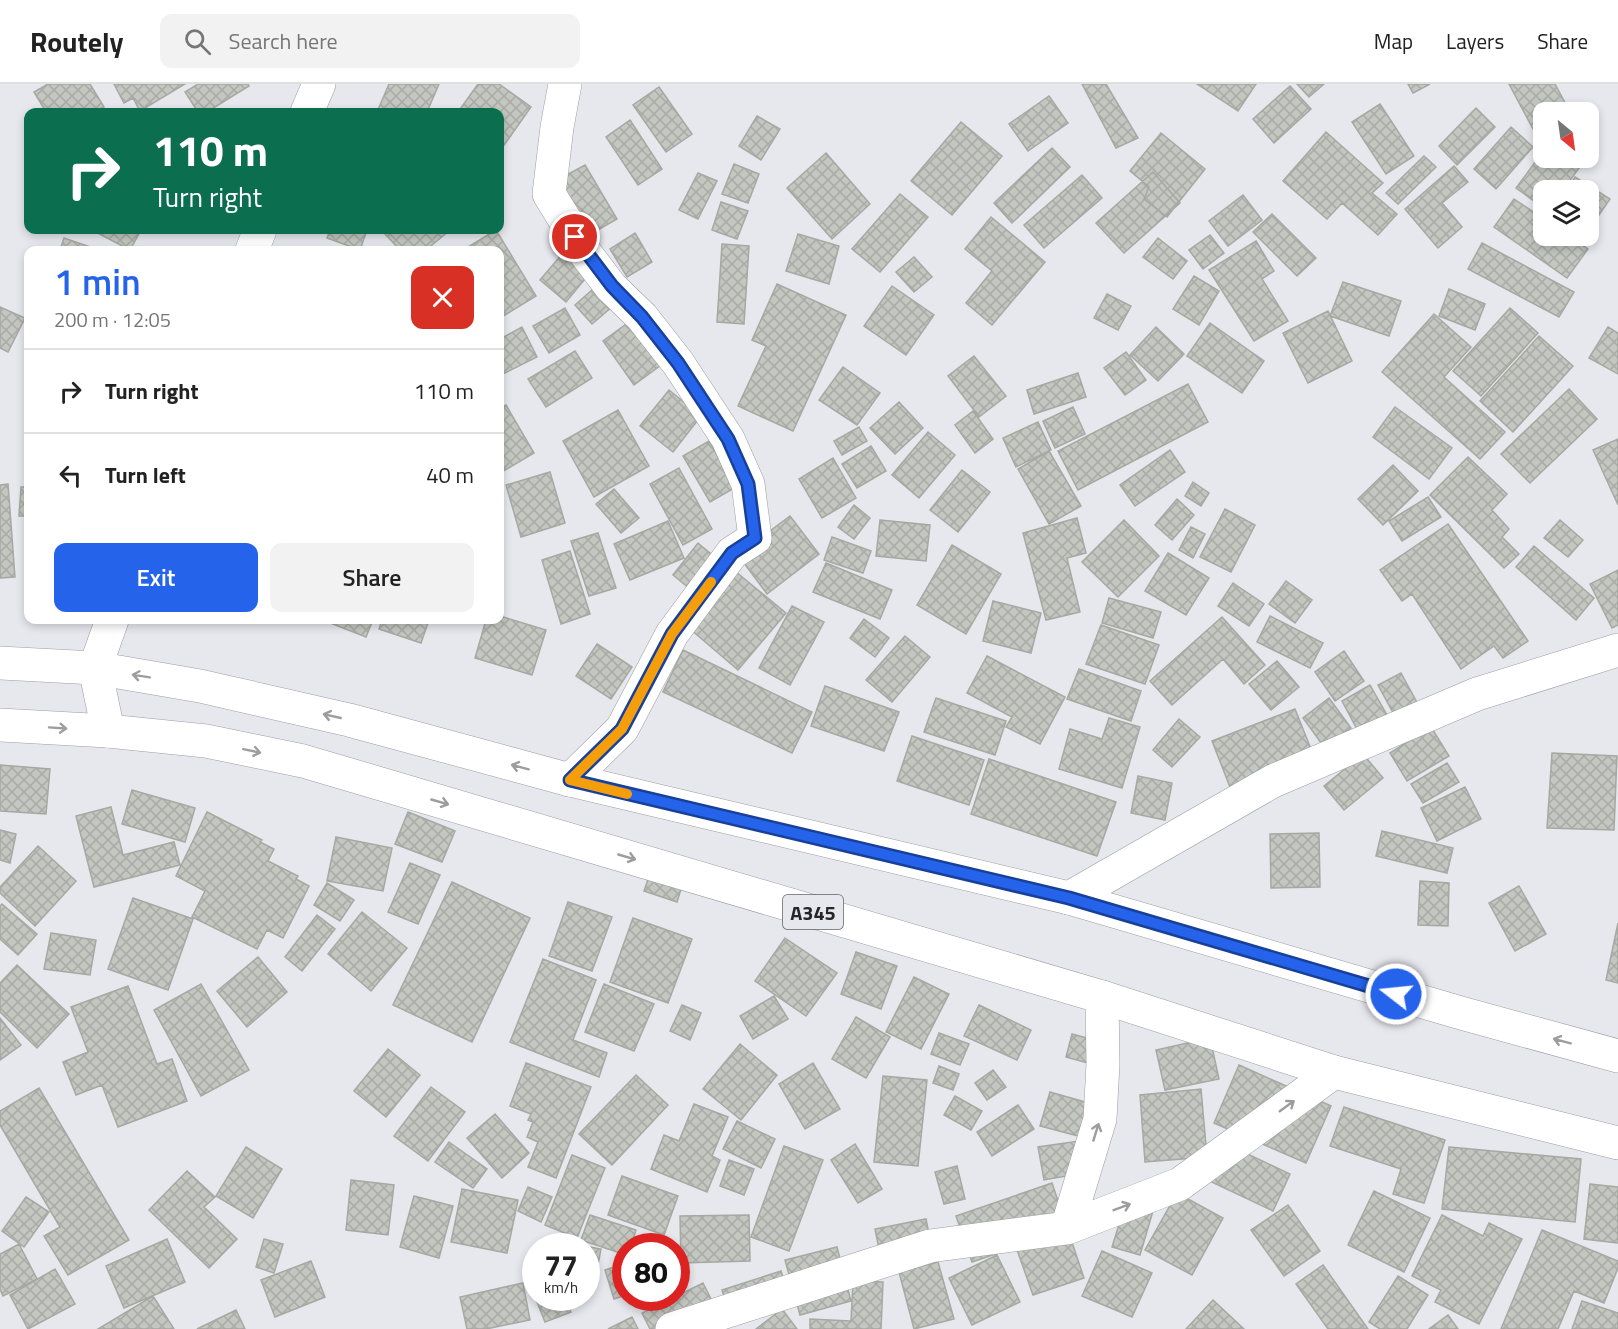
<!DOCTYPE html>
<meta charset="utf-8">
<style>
body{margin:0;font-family:"Titillium Web",sans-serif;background:#f2f2f2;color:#222;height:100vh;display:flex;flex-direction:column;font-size:22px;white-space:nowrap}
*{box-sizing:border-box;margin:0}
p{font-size:20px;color:#767676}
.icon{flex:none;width:33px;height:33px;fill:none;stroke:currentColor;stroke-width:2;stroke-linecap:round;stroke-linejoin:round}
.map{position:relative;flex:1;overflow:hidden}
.details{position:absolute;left:24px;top:162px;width:480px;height:378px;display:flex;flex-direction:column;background:#fff;border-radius:12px;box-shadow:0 3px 9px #0003}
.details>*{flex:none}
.top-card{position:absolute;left:24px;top:24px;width:480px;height:126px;border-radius:12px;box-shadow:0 3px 9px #0003;background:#0b6e4f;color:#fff;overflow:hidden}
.needle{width:39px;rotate:151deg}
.fabs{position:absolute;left:1533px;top:18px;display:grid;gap:12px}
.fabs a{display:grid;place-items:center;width:66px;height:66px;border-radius:12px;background:#fff;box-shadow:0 3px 9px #0003;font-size:30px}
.speed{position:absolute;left:522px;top:1149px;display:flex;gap:12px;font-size:30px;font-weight:700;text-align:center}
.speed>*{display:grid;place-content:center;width:78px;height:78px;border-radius:50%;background:#fff;box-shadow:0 3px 9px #0003;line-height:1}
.speed small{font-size:15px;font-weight:400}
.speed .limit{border:9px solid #d22;background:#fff;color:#111}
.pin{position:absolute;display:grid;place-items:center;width:51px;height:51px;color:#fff;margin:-26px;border:3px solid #fff;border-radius:50%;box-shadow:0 2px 6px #0007}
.me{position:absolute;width:66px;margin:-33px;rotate:286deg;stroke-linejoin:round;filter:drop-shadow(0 0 4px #0008)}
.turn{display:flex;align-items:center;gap:21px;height:126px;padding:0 30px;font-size:27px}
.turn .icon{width:78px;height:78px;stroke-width:2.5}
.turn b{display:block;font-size:42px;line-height:51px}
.round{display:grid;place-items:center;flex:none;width:63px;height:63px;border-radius:12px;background:#f2f2f2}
.headline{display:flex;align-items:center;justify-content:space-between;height:102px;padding:0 30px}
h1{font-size:36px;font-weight:600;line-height:45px;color:#2563eb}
.action{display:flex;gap:12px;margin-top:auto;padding:12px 30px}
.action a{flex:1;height:69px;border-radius:12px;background:#2563eb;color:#fff;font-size:24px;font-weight:600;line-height:69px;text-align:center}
.action a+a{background:#f2f2f2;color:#222}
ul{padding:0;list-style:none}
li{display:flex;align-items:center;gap:18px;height:84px;padding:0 30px;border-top:2px solid #e0e0e0}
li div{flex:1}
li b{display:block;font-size:22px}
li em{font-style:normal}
header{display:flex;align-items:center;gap:36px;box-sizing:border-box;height:84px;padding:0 30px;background:#fff;border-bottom:2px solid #e0e0e0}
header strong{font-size:28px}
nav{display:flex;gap:33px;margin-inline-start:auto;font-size:21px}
.search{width:420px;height:54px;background:#f2f2f2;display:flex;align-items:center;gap:15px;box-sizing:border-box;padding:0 21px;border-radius:12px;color:#767676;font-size:22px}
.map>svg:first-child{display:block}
.building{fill:url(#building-cross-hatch);stroke:#a6a8a2;stroke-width:1.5}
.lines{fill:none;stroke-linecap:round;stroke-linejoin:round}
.minor-casing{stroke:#9d9da4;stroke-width:34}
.highway-casing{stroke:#9d9da4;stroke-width:34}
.minor{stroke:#fff;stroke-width:33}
.highway{stroke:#fff;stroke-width:33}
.oneway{stroke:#9d9d9f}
.route-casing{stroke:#184099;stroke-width:15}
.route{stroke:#2563eb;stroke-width:10}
.slow{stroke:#f59e0b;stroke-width:10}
.labels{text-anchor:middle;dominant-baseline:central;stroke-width:4.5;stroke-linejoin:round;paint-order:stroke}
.shield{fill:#e7e7ee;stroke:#606064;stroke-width:1.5}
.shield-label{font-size:20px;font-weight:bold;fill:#262629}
</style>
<header>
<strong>Routely</strong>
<div class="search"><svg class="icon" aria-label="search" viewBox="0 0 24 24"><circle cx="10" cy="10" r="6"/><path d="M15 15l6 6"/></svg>Search here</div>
<nav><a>Map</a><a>Layers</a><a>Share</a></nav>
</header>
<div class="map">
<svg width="1618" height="1245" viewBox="0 0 1618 1245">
<defs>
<pattern id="building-cross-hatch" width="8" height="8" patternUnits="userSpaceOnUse" patternTransform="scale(1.5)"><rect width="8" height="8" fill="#c4c6c0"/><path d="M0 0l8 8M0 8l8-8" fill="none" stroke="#a8aaa5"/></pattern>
</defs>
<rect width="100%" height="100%" fill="#e7e7ee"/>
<!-- building -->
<path class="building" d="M48 0H90L104 23 95 28H46L34 8Z
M114 0H185L140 27 133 14 124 19Z
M198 0H248L249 2 207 28H198L185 8Z
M389 0H439L427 28H377Z
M478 0H499L531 23 500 67V28H458Z
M1082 0H1106L1138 54 1116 64Z
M1197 0H1256L1238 27Z
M1297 0H1324L1309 13Z
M1408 0H1430L1413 9Z
M1509 0H1555L1570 28H1544V57L1540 58Z
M1290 2 1311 25 1274 59 1253 35Z
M659 3 692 50 666 68 633 21Z
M1049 12 1068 39 1028 67 1009 40Z
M1380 20 1414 72 1386 90 1352 38Z
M1476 24 1495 43 1457 81 1439 62Z
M757 32 780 45 761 76 739 62Z
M630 36 662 85 638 101 606 53Z
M961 38 1002 72 952 131 911 97Z
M1511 43 1533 63 1496 105 1474 85Z
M1326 48 1383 99 1372 109 1397 130 1378 151 1342 119 1327 135 1283 97Z
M1161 49 1205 85 1167 133 1144 115 1149 103 1130 87Z
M1052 64 1070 83 1012 139 994 119Z
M1544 66V74H1572L1582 80 1563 106H1544V124L1516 104Z
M826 69 870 120 832 155 787 104Z
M1424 72 1436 83 1398 120 1386 109Z
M734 80 759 90 748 119 722 110Z
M585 81 617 135 591 150 559 95Z
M1454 82 1468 98 1442 119 1462 143 1438 164 1405 125Z
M1153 88 1180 119 1124 169 1096 139Z
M698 89 717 97 698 135 679 126Z
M1082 91 1102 114 1044 164 1024 141Z
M1575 93 1610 115 1588 147V106H1567Z
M900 110 928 133 880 188 852 165Z
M1243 111 1262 136 1228 162 1209 137Z
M1514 115 1544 135V152H1568L1588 165 1567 194 1494 143Z
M721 118 748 127 737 155 712 146Z
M1272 130 1316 174 1297 192 1253 148Z
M991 133 1045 178 992 241 966 219 992 187 965 165Z
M92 146H141L130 166Z
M330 146H367L360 166 327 154Z
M389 146H450L426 166H400L385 150Z
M496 146 536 212 500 234V166H463Z
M635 149 652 178 627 193 610 165Z
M798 150 839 162 829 200 786 187Z
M1210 151 1224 169 1203 185 1189 166Z
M64 154 93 164 92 166H60Z
M1158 154 1187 177 1173 195 1143 173Z
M1256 157 1274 187 1262 195 1288 237 1254 257 1209 186Z
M1482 159 1574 208 1559 233 1468 185Z
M722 160 749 162 744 240 717 238Z
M563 169 589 190 566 218 540 196Z
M914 173 932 193 914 208 896 188Z
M1194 192 1219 207 1199 241 1173 225Z
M602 197 619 217 592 240 575 221Z
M1343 198 1401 217 1389 252 1330 232Z
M777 200 846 231 793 347 738 322 766 262 752 256Z
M892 202 934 231 906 271 864 242Z
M1449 205 1485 220 1475 246 1439 232Z
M1107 210 1131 222 1118 246 1094 234Z
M0 223 25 234 8 268 0 264Z
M565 224 580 251 549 269 533 242Z
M1510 224 1538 249 1481 312 1453 287Z
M1328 227 1352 277 1308 299 1283 249Z
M1434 230 1471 263 1444 293 1505 348 1480 375 1382 288Z
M629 238 661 281 634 301 603 257Z
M1210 239 1264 277 1242 309 1187 272Z
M522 243 537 273 501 291 500 287V255Z
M1156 243 1184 270 1158 297 1130 271Z
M1608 243 1618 249V290L1589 274Z
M1539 252 1573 282 1513 348 1480 317Z
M575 267 592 294 546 323 528 295Z
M1126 268 1146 296 1125 311 1104 284Z
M974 272 1006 312 979 333 948 292Z
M843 283 880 309 857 341 819 316Z
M1078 289 1086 313 1034 330 1027 306Z
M1188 300 1208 338 1078 406 1058 367Z
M1569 305 1597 335 1530 399 1501 370Z
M669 306 701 332 673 368 640 342Z
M899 318 923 344 895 370 870 344Z
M506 321 534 369 500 389V324Z
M1073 323 1085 350 1055 364 1043 337Z
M1395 323 1452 364 1429 395 1373 353Z
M618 326 649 382 594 413 563 357Z
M973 327 993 355 975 369 955 341Z
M1038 338 1051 366 1016 383 1003 354Z
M859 343 867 357 842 371 834 357Z
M928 348 955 371 919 414 892 391Z
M1618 355V421L1593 366Z
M709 357 736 403 710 418 683 372Z
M871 362 886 387 857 404 842 380Z
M1170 366 1185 388 1135 422 1120 401Z
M1049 367 1081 422 1049 440 1018 385Z
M1468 373 1507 410 1492 426 1509 445 1502 453 1519 470 1504 484 1430 411Z
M833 374 856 414 822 434 799 395Z
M1393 381 1418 407 1383 441 1358 415Z
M679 384 712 445 683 461 650 400Z
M962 386 990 408 958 448 930 426Z
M550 388 565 439 521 453 506 401Z
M1193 398 1209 409 1201 422 1185 412Z
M8 400 15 493 0 494V401Z
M21 403H28V432H19Z
M614 405 639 434 621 449 596 420Z
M1428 413 1441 433 1402 457 1389 437Z
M1177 415 1194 431 1172 456 1155 441Z
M854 421 870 434 854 455 838 443Z
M1225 425 1255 441 1231 488 1200 473Z
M790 432 819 470 767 510 738 471Z
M1077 434 1086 469 1067 474 1080 528 1046 536 1023 449Z
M880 436 930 441 926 477 876 472Z
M1124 436 1159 472 1118 513 1082 478Z
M1560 436 1583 456 1568 473 1544 454Z
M668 437 684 474 630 496 614 460Z
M1448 440 1528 557 1503 574 1494 562 1461 585 1412 510 1402 517 1380 486Z
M1191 443 1205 450 1193 474 1179 466Z
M598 449 616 504 589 512 571 457Z
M832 453 871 467 863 489 824 476Z
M698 459 716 474 690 505 673 491Z
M952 461 1001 490 966 550 917 521Z
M1534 462 1594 514 1576 536 1516 483Z
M570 467 590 530 561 540 542 476Z
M1168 469 1209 494 1186 531 1145 507Z
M826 479 892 506 880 535 813 508Z
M730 483 786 529 738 586 683 539Z
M1618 486V541L1612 544 1590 500Z
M1286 497 1312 516 1295 539 1269 520Z
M1233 499 1264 520 1249 542 1218 522Z
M1109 514 1161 528 1153 554 1102 539Z
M993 517 1041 529 1031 569 983 557Z
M792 522 824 538 790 601 759 584Z
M500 532 546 546 532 591 475 574 486 536H500Z
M1270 532 1323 559 1310 584 1257 558Z
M1222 533 1265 581 1244 600 1223 575 1172 621 1150 597Z
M864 535 889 554 875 573 850 554Z
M332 536H373L366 553 330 539Z
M382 536H429L421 559 379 545Z
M1101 541 1159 561 1145 600 1086 580Z
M905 552 930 573 892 618 866 596Z
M597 560 632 583 611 615 576 592Z
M683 566 812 628 792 669 663 608Z
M1344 567 1364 597 1335 617 1315 588Z
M987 572 1065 613 1040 660 1006 643 1012 633 967 609Z
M1277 577 1299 603 1271 626 1249 600Z
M1079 585 1141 607 1131 637 1067 615Z
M1401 589 1420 624 1397 636 1378 601Z
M1370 601 1387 631 1358 647 1342 617Z
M825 602 899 628 884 667 811 642Z
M936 614 1006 637 995 671 924 648Z
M1329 614 1351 644 1324 663 1303 634Z
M1295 625 1313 670 1230 703 1212 657Z
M1109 634 1140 643 1122 704 1059 685 1070 645 1102 655Z
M1179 635 1200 653 1172 683 1153 666Z
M1431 643 1449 672 1407 697 1390 669Z
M912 652 984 676 969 721 897 697Z
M1552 669 1617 672 1614 746 1547 744Z
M1363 670 1383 694 1344 726 1324 702Z
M989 675 1116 718 1097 772 971 730Z
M1447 679 1459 698 1423 719 1411 700Z
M0 681 50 685 46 730 0 727Z
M1138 692 1172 699 1165 736 1131 729Z
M1465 703 1481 735 1437 757 1421 724Z
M132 706 195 724 185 758 122 740Z
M111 723 123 771 174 758 180 781 94 803 76 732Z
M207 728 262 756 260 758 274 765 268 777 298 792 296 795 309 802 283 854 267 846 257 865 192 833 205 807 176 792Z
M408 728 455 747 442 778 395 760Z
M0 746 16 750 10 779 0 776Z
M1382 747 1453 764 1447 789 1376 772Z
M1319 749 1320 803 1271 804 1270 750Z
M336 753 392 764 383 807 327 797Z
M38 762 76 797 35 842 0 809V803Z
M655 775 687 786 677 818 644 807Z
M410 779 440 791 418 840 388 828Z
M1420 797 1449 799 1448 842 1418 841Z
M452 798 530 834 472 958 393 921Z
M327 799 354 816 340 837 314 821Z
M1519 802 1546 850 1515 867 1489 819Z
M133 814 193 835 168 906 108 885Z
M568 818 612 833 592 887 549 872Z
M2 820 37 850 18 871 0 855V822Z
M362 828 407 864 371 907 328 870Z
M317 831 335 845 302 887 285 873Z
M633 834 692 855 668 919 610 898Z
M1618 839V899L1606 896Z
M51 849 96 856 90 891 44 885Z
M785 854 837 889 806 932 755 897Z
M856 868 897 882 881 925 841 910Z
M258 873 287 908 247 943 217 907Z
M543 875 596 896 573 956 607 969 599 993 510 958Z
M17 881 69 930 37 964 0 928V899Z
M914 893 949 910 921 965 886 948Z
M201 900 249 986 201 1012 154 926Z
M604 900 654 920 634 967 585 948Z
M128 902 157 980 172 975 187 1017 118 1043 102 1001 76 1011 63 978 88 968 71 923Z
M774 912 788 935 753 955 740 932Z
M682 921 701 929 690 956 670 947Z
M979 921 1031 946 1017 976 964 952Z
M856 933 890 953 866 994 832 975Z
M0 934 21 961 0 976Z
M939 949 969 960 960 981 931 970Z
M1072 950 1102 958 1095 981 1066 973Z
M1210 954 1219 995 1165 1006 1156 966Z
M740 960 777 991 741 1036 703 1005Z
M388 965 420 991 386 1033 354 1007Z
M526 979 591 1003 556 1094 528 1083 538 1058 527 1053 533 1038 528 1036 531 1030 510 1022Z
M813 979 840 1025 805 1045 779 1000Z
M1239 981 1331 1022 1306 1079 1214 1039Z
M939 982 959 990 953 1006 933 999Z
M993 986 1006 1003 987 1016 975 999Z
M636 991 668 1021 612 1081 579 1050Z
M883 992 927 996 918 1082 874 1078Z
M431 1003 465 1028 428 1077 394 1052Z
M39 1004 129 1156 68 1191 44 1152 60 1143 0 1041V1027Z
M1201 1005 1207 1073 1145 1078 1140 1011Z
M1050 1008 1110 1025 1101 1058 1040 1042Z
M955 1012 982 1027 971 1046 944 1031Z
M694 1020 728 1033 712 1072 720 1076 707 1108 651 1085 664 1051 679 1057Z
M1018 1021 1034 1045 992 1072 977 1048Z
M1344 1023 1445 1056 1424 1119 1393 1110 1401 1085 1330 1062Z
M495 1030 529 1069 502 1094 467 1054Z
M737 1037 775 1055 761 1084 723 1065Z
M1079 1057 1084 1089 1044 1096 1038 1063Z
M1220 1057 1290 1090 1273 1127 1203 1094Z
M449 1058 487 1085 473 1104 435 1078Z
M855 1060 882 1105 858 1119 831 1076Z
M784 1062 823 1076 789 1167 751 1153Z
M246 1063 282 1085 253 1134 216 1112Z
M1449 1063 1581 1075 1575 1138 1442 1125Z
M572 1071 605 1084 577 1154 545 1141Z
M729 1076 754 1085 744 1111 720 1102Z
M957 1082 965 1115 944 1120 935 1088Z
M187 1087 215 1113 204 1123 237 1155 209 1184 149 1126Z
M622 1092 678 1112 664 1151 608 1131Z
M351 1096 394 1101 388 1151 346 1146Z
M1052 1099 1084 1194 1033 1211 1016 1163 972 1178 956 1132Z
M1590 1100 1618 1103V1159L1584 1155Z
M1131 1102 1158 1110 1140 1171 1112 1163Z
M528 1103 552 1113 541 1138 518 1127Z
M462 1105 518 1116 507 1169 451 1158Z
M1374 1107 1430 1134 1404 1188 1348 1161Z
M1177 1109 1223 1134 1192 1191 1145 1166Z
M414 1112 453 1122 439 1174 400 1163Z
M26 1113 49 1128 24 1163 2 1147Z
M1288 1121 1320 1167 1284 1192 1251 1146Z
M590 1131 636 1146 631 1162H626V1171L581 1156Z
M749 1131 750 1177 681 1179 680 1132Z
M1442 1131 1483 1152 1489 1139 1522 1155 1479 1240 1435 1218 1441 1206 1412 1192Z
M926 1135 933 1170 882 1180 875 1145Z
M1542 1146 1618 1177V1184L1604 1219 1574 1207 1558 1245H1501Z
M167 1155 185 1198 124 1224 106 1182Z
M264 1155 283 1160 274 1189 256 1183Z
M547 1155 601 1165 593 1206 586 1205V1162H546Z
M19 1160 37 1195 3 1212 0 1205V1170Z
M837 1163 851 1217 800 1231 785 1176Z
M1102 1167 1152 1189 1132 1233 1082 1212Z
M997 1171 1020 1218 972 1241 949 1194Z
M311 1177 325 1213 275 1233 261 1196Z
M938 1178 954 1235 914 1245 899 1188Z
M626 1179V1211L614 1215 605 1186Z
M1323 1181 1368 1245H1328L1296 1200Z
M55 1185 75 1220 28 1245 10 1211Z
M781 1187 791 1219 732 1238 722 1206Z
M1398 1192 1428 1211 1407 1245H1380L1369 1238Z
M853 1197 883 1198 881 1245H810V1235L851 1237Z
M523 1199 530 1236 486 1245H467L460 1213Z
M703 1199 726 1245H650L642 1229Z
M153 1212 174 1245H98Z
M535 1213 565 1214 571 1228 545 1238Z
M1213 1216 1244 1245H1186Z
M1582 1217 1618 1229V1245H1572Z
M782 1225 797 1245H756Z
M236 1226 245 1245H197Z
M1448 1231 1458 1245H1429Z
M632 1233 638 1245H608Z"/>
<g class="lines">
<!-- minor casing -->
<g class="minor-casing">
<path id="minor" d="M565 0 557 43 549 110 586 170 611 203 642 233 678 279 728 355 748 400 755 454 732 469 672 550 622 645 570 696
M307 28 319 0
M252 166 260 146
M108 647 95 584 112 536
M1069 814 1273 697 1477 610 1618 566
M1067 1144 1100 1035 1103 980 1102 913
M672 1245 930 1162 1067 1144 1180 1100 1334 988"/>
</g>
<!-- highway casing -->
<g class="highway-casing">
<path id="highway" d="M0 579 95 584 200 602 349 636 570 696 1069 814 1461 929 1618 972
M0 641 108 647 206 657 303 677 1102 913 1334 988 1618 1059"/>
</g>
<!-- minor -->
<use href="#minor" class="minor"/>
<!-- highway -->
<use href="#highway" class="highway"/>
</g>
<!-- one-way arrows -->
<defs><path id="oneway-shaft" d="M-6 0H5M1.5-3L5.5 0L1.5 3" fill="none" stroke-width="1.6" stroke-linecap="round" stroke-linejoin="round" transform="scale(1.5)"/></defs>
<g class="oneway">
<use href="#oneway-shaft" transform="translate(141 592) rotate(-171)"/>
<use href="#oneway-shaft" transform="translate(332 632) rotate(-167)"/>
<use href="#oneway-shaft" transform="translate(58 644) rotate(4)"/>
<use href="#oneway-shaft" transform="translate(252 667) rotate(12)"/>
<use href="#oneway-shaft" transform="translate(520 683) rotate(-165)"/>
<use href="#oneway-shaft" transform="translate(440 718) rotate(16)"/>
<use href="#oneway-shaft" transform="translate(627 773) rotate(16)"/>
<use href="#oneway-shaft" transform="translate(1562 957) rotate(-165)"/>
<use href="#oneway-shaft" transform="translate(1287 1022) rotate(-36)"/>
<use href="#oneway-shaft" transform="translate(1096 1048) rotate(-73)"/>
<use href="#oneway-shaft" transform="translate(1122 1123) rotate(-21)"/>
</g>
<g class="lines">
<!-- route casing -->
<g class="route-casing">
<path id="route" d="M575 153 612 202 642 233 678 279 728 355 748 400 755 454 732 469 672 550 622 645 570 696 1069 814 1396 910"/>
</g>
<!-- route -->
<use href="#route" class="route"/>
<!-- slow -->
<path class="slow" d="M627 710 570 696 622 645 672 550 711 498"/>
</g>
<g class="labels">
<!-- shield labels -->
<rect class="shield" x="783" y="811" width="60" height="34" rx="4.5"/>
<g class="shield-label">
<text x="813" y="828">A345</text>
</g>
</g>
</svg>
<div class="fabs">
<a><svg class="needle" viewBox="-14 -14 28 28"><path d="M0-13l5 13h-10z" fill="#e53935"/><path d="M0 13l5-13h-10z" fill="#767676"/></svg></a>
<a><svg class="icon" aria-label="layers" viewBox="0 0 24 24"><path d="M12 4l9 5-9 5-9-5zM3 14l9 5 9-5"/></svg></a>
</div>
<div class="speed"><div>77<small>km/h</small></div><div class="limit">80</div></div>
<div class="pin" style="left:575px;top:153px;background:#d93025"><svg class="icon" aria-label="arrive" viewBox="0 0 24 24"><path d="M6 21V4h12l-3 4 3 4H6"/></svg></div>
<svg class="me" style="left:1396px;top:910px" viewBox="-20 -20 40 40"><circle r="17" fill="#2563eb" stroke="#fff" stroke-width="3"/><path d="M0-11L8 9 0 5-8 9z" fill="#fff"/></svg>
<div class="top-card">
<div class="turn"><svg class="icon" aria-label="right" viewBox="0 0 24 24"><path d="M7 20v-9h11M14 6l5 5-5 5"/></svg><div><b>110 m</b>Turn right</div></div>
</div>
<section class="details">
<div class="headline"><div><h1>1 min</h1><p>200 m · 12:05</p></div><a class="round" style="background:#d93025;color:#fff"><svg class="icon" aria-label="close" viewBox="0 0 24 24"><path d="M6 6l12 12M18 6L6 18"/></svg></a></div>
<ul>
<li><svg class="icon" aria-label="right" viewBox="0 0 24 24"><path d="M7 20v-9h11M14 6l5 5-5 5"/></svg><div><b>Turn right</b></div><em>110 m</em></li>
<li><svg class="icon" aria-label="left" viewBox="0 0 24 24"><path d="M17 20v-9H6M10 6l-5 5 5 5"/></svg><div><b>Turn left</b></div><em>40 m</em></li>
</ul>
<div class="action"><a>Exit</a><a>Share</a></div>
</section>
</div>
